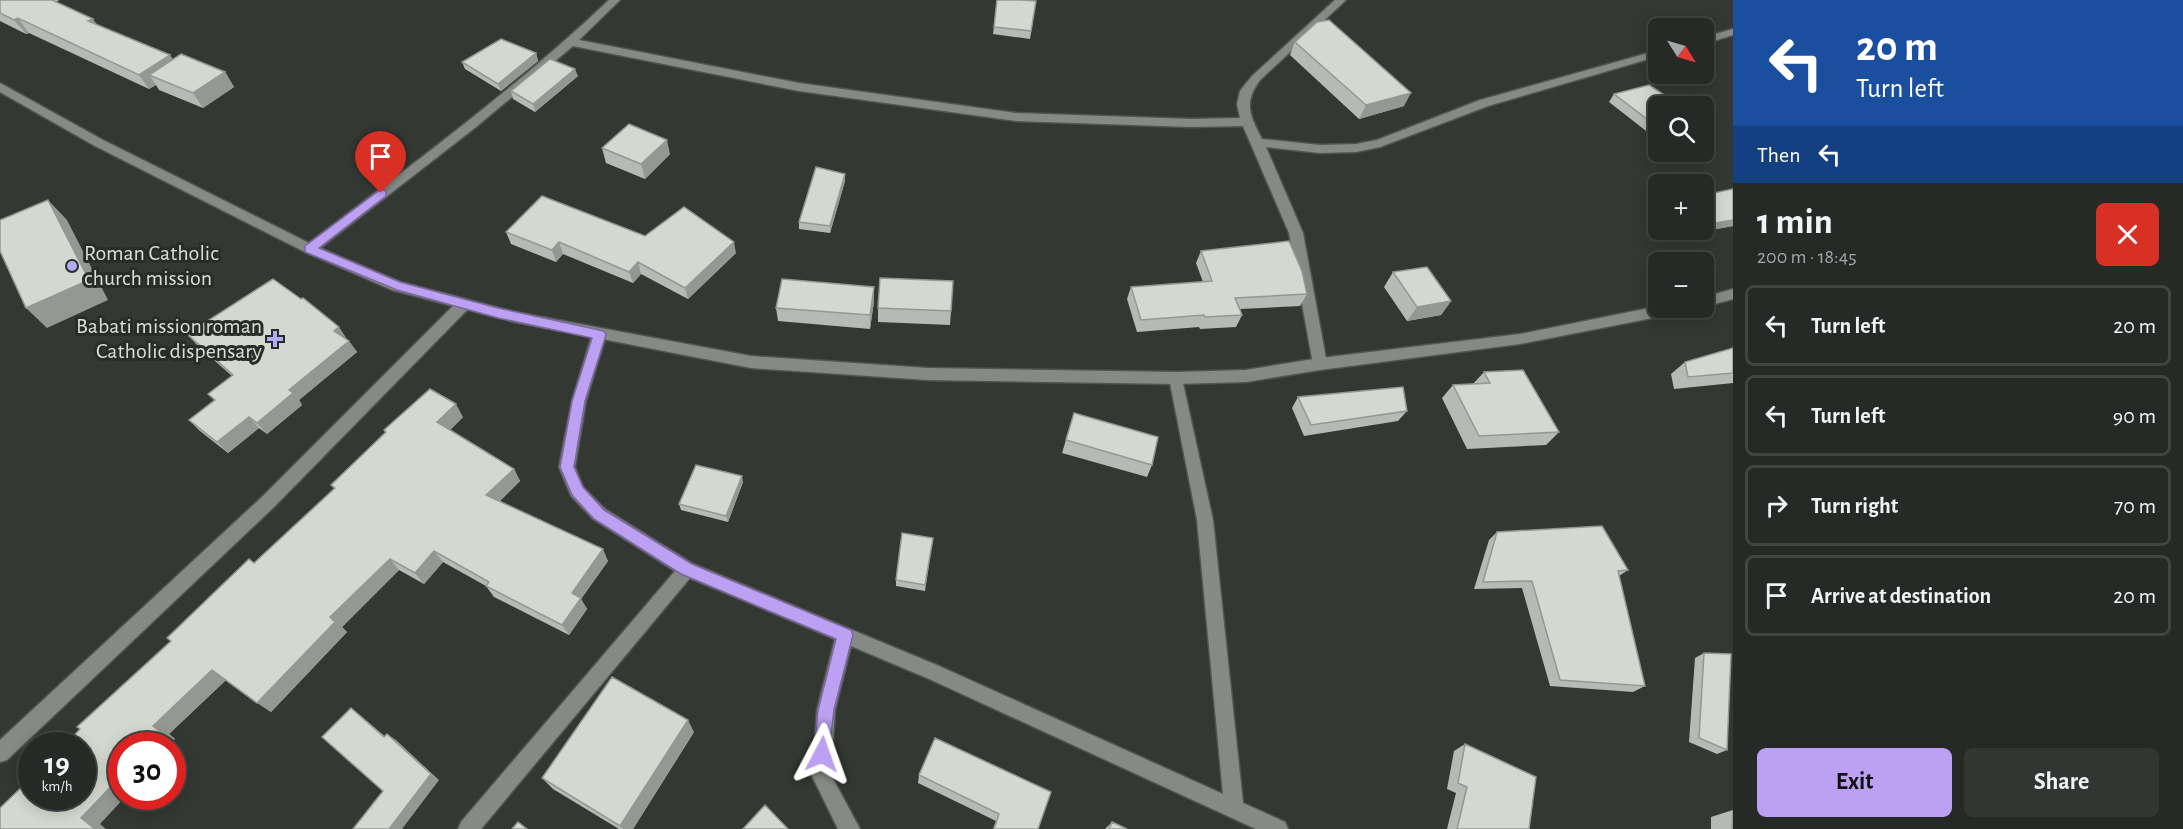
<!DOCTYPE html>
<meta charset="utf-8">
<style>
body{margin:0;font-family:"Alegreya Sans",sans-serif;background:#323632;color:#f1f3f6;height:100vh;display:flex;flex-direction:column;font-size:22px;white-space:nowrap}
*{box-sizing:border-box;margin:0}
p{font-size:20px;color:#a4a7a7}
.icon{flex:none;width:33px;height:33px;fill:none;stroke:currentColor;stroke-width:2;stroke-linecap:round;stroke-linejoin:round}
.map{position:relative;flex:1;overflow:hidden}
.panel{display:flex;flex-direction:column;background:#262a26;width:450px}
.panel>*{flex:none}
.top-card{background:#1a4fa0;color:#fff;overflow:hidden}
.needle{width:39px;rotate:127deg}
.fabs{position:absolute;left:1648px;top:18px;display:grid;gap:12px}
.fabs a{display:grid;place-items:center;width:66px;height:66px;border-radius:9px;background:#262a26;box-shadow:0 3px 15px #0003,0 0 0 2px #424643;font-size:30px}
.speed{position:absolute;left:18px;top:732px;display:flex;gap:12px;font-size:30px;font-weight:700;text-align:center}
.speed>*{display:grid;place-content:center;width:78px;height:78px;border-radius:50%;background:#262a26;box-shadow:0 3px 15px #0003,0 0 0 2px #424643;line-height:1}
.speed small{font-size:15px;font-weight:400}
.speed .limit{border:9px solid #d22;background:#fff;color:#111}
.pin{position:absolute;display:grid;place-items:center;width:51px;height:51px;color:#fff;margin:-62px -26px;border-radius:50% 50% 50% 0;rotate:-45deg;box-shadow:0 0 6px #0007}
.pin .icon{rotate:45deg}
.me{position:absolute;width:66px;margin:-33px;rotate:4deg;stroke-linejoin:round;filter:drop-shadow(0 0 4px #0008)}
.turn{display:flex;align-items:center;gap:21px;height:126px;padding:0 24px;font-size:27px}
.turn .icon{width:78px;height:78px;stroke-width:2.5}
.turn b{display:block;font-size:42px;line-height:51px}
.then{display:flex;align-items:center;height:57px;padding:0 24px;background:#0003;gap:12px;font-size:22px}
.round{display:grid;place-items:center;flex:none;width:63px;height:63px;border-radius:9px;background:#323632}
.summary{display:flex;align-items:center;justify-content:space-between;height:102px;padding:0 24px}
h1{font-size:36px;font-weight:700;line-height:45px}
.cta{display:flex;gap:12px;margin-top:auto;padding:12px 24px}
.cta a{flex:1;height:69px;border-radius:9px;background:#bca0f2;color:#111;font-size:24px;font-weight:700;line-height:69px;text-align:center}
.cta a+a{background:#323632;color:#f1f3f6}
ul{padding:0;list-style:none}
li{display:flex;align-items:center;gap:18px;height:81px;margin:0 12px 9px;padding:0 12px;border:3px solid #424643;border-radius:9px}
li div{flex:1}
li b{display:block;font-size:22px}
li em{font-style:normal}
main{display:flex;flex:1;min-height:0}
.map>svg:first-child{display:block}
.lines{fill:none;stroke-linecap:round;stroke-linejoin:round}
.street-casing{stroke:#515450;stroke-width:3}
.secondary-casing{stroke:#515450;stroke-width:3}
.street{fill:#858a84;fill-rule:evenodd}
.secondary{fill:#858a84;fill-rule:evenodd}
.wall{fill:#b5bbb4}
.shaded-wall{fill:#949892}
.building{fill:#d3d9d1;stroke:#949892;stroke-width:1.5}
.route{fill:#bca0f2;stroke:#7a689d;stroke-width:1.5}
.poi-dot{fill:#b3adf9;stroke:#292d28;stroke-width:2}
.labels{text-anchor:middle;dominant-baseline:central;stroke-width:6;stroke-linejoin:round;paint-order:stroke}
.poi-label{font-size:22px;fill:#dbddda;stroke:#292d28;text-anchor:start}
</style>
<main>
<div class="map">
<svg width="1733" height="829" viewBox="0 0 1733 829">
<rect width="100%" height="100%" fill="#333832"/>
<g class="lines">
<!-- street casing -->
<g class="street-casing">
<path id="street" d="M609 0H620L579 40 799 83 1016 113 1191 119 1240 118 1237 104 1240 91 1252 76 1335 0H1346L1260 80C1243 103 1250 116 1262 139L1320 145 1356 144 1377 140 1480 100 1659 50V56L1488 106 1380 147 1356 152 1320 153 1266 147 1303 233 1327 364 1325 368H1315L1313 364 1289 233 1243 126 1191 127 1016 121 799 91 573 46 476 127 315 252H305L303 249 305 246C409 167 514 90 609 0Z
M1733 29V35L1704 44V37Z
M464 299 469 300 471 304 469 308 274 507 7 760 0 762V740L262 497 459 300Z
M599 330 606 335 586 401 575 467 583 487 605 509 693 564 939 666 1223 794 1197 520 1169 378 1171 374H1181L1213 520 1243 803 1285 822 1288 829H1256L927 678 851 646 835 710 831 775 860 829H838L812 776 817 710 835 639 690 578 481 829H458L461 822 675 571 593 519 571 496 559 467 572 401 592 335Z"/>
</g>
<!-- secondary casing -->
<g class="secondary-casing">
<path id="secondary" d="M0 83 103 140 315 246 400 282 515 312 751 356 928 368 1176 372 1246 370 1320 358 1520 334 1659 306 1685 308 1678 313 1520 344 1320 370 1246 382 1176 384 928 380 751 368 515 322 392 290 305 252 95 146 0 92Z
M1733 289V299L1704 307V297Z"/>
</g>
<!-- street -->
<use href="#street" class="street"/>
<!-- secondary -->
<use href="#secondary" class="secondary"/>
</g>
<!-- wall -->
<path class="wall" d="M0 0H59L56 2 97 25 173 59 225 72 234 87 203 108 159 90 156 85 149 89 29 33 26 34 0 21Z
M997 0 1036 1 1030 39 993 34Z
M1295 42 1404 106 1359 119 1290 55Z
M536 53 538 61 501 91 465 69 462 62Z
M578 76 535 112 513 99 511 91Z
M1614 94 1659 106V141L1609 102Z
M602 148 670 154 645 179 606 163Z
M845 174V181L830 233 799 229V222Z
M1733 189V226L1690 234 1685 230H1704Z
M506 232 645 236 736 253 688 299 641 274 633 283 563 254 556 262 511 244Z
M1201 251 1307 294 1300 306 1240 309 1242 315 1236 327 1200 329 1199 327 1137 332 1127 299 1131 287 1203 282 1196 263Z
M1393 272 1451 301 1441 315 1407 321 1384 287Z
M874 287V301L870 329 778 321 776 308Z
M878 308 951 311 950 325 878 322Z
M187 334 347 339 357 352 299 400 302 405 267 434 259 428 228 453 200 431 189 420 214 400 208 394 232 376 198 346Z
M1733 348V383L1674 389 1671 374 1685 362Z
M1484 372 1559 432 1546 445 1467 449 1442 398 1453 385 1473 384Z
M1298 397 1407 411 1398 421 1304 436 1292 408Z
M1074 413 1152 465 1147 477 1062 453Z
M463 417 450 430 514 469 520 481 500 501 608 561 581 599 587 609 569 635 494 597 486 586 443 562 424 584 399 570 342 627 347 632 271 712 226 680 169 734 175 739 122 746 100 824 0 829 171 641 254 563 334 489 331 485 385 433 384 430Z
M743 482 728 522 681 510 679 504Z
M1497 532 1628 570 1619 576 1645 686 1633 692 1550 686 1522 588 1474 589 1489 540Z
M933 538 925 591 896 586V580Z
M1704 653 1727 750 1717 754 1689 742 1695 658Z
M694 732 633 829H619L553 789 542 778Z
M1465 744 1529 829H1447L1456 793 1447 789 1454 751Z
M919 775 1038 829H993L996 821 918 783Z
M1733 810V829H1711V817Z
M1112 822 1127 829H1105Z"/>
<!-- shaded-wall -->
<path class="shaded-wall" d="M18 18 29 33 26 34 14 20Z
M93 19 103 33 88 21Z
M536 53 538 61 501 91 498 84Z
M170 55 180 69 149 75 156 85 149 89 139 75Z
M575 69 578 76 535 112 533 104Z
M225 72 234 87 203 108 193 93Z
M1411 93 1404 106 1359 119 1366 105Z
M667 140 670 154 645 179 641 164Z
M845 174V181L830 233V226Z
M48 200 67 220 108 300 47 328 26 308Z
M1733 220V226L1690 234 1694 230H1704V225Z
M559 242 563 254 556 262 552 250Z
M734 242 736 253 688 299 685 288Z
M638 262 641 274 633 283 629 272Z
M874 287V301L870 329V315Z
M1451 301 1441 315 1407 321 1417 307Z
M339 327 347 339 334 331Z
M349 341 357 352 299 400 302 405 267 434 257 423 289 390Z
M456 404 463 417 445 435 437 422Z
M249 417 259 428 228 453 217 442Z
M514 469 520 481 494 506 486 495Z
M742 476 743 482 728 522 726 516Z
M603 549 608 561 581 599 587 609 569 635 562 625 572 593Z
M434 551 443 562 424 584 415 573Z
M390 559 399 570 342 627 347 632 271 712 257 703 330 617Z
M212 670 226 680 169 734 175 739 169 746H143L153 726Z
M351 708 360 715 393 743 384 737Z
M688 720 694 732 633 829H623L620 826Z
M387 734 396 740 439 780 402 829H389Z
M122 766V796H126L100 824 106 829H95L81 818 115 772Z"/>
<!-- building -->
<path class="building" d="M0 0H52L93 19 88 21 170 55 139 75 18 18 14 20 0 13Z
M997 0H1021L1036 1 1031 31 994 27Z
M1329 20 1411 93 1366 105 1295 42 1317 22Z
M501 39 536 53 498 84 462 62Z
M181 54 225 72 193 93 149 75Z
M550 59 575 69 533 104 511 91Z
M1649 85 1681 106H1659V128L1614 94Z
M629 124 667 140 641 164 602 148Z
M816 167 845 174 830 226 799 222Z
M1733 189V220L1704 225V195Z
M542 196 645 236 684 207 734 242 685 288 638 262 629 272 559 242 552 250 506 232Z
M48 200 89 280 26 308 0 251V220Z
M1289 241 1302 271 1307 294 1235 298 1242 315 1205 317 1204 315 1141 320 1131 287 1212 281 1201 251Z
M1427 267 1451 301 1417 307 1393 272Z
M880 278 953 281 951 311 878 308Z
M273 279 301 299 303 298 339 327 334 331 349 341 289 390 293 393 257 423 249 417 217 442 189 420 215 400 208 394 233 375 187 334Z
M782 279 874 287 870 315 776 308Z
M1733 348V373L1688 377 1685 362Z
M1523 370 1559 432 1479 436 1453 385 1490 383 1484 372Z
M1403 387 1407 411 1311 425 1298 397Z
M430 389 456 404 437 422 514 469 486 495 603 549 572 593 581 598 562 625 486 586 489 582 434 551 415 573 390 559 330 617 335 622 257 703 212 670 153 726 159 731 143 746H122V766L115 772 121 776 81 818 95 829H0V808L32 777V796H82V746H64L80 729 77 727 171 641 167 638 249 559 254 563 335 488 331 485 386 432 384 430Z
M1074 413 1158 437 1152 465 1066 440Z
M696 465 742 476 726 516 679 504Z
M1602 526 1628 570 1618 571 1645 686 1560 680 1532 581 1483 582 1497 532Z
M902 533 933 538 925 585 896 580Z
M1704 653 1731 654 1727 750 1699 738Z
M612 677 688 720 620 826 542 778Z
M351 708 384 737 387 734 431 774 389 829H353L383 791 322 737Z
M935 738 1051 792 1038 829H994L999 814 919 775Z
M1465 744 1536 777 1529 829H1457L1467 787 1458 783Z
M765 805 788 829H743Z
M1733 810V829H1732Z
M518 822 527 829H512Z
M1112 822 1127 829H1109Z"/>
<!-- route -->
<path class="route" d="M381 189 386 191V196L319 248 400 282 498 308 604 331 606 335 585 401 574 467 583 487 604 510 692 564 851 630 853 635 834 710 828 760 822 762 816 760 814 754 818 710 836 639 681 574 594 519 572 495 560 467 572 401 592 338 498 318 397 290 305 252V246Z"/>
<!-- markers -->
<g class="poi-dot">
<circle cx="72" cy="266" r="6"/>
<path d="M272 330h6v6h6v6h-6v6h-6v-6h-6v-6h6z"/>
</g>
<g class="labels">
<!-- poi labels -->
<g class="poi-label">
<text x="84" y="253">Roman Catholic<tspan x="84" dy="25">church mission</tspan></text>
<text x="262" y="326" text-anchor="end">Babati mission roman<tspan x="262" dy="25">Catholic dispensary</tspan></text>
</g>
</g>
</svg>
<div class="fabs">
<a><svg class="needle" viewBox="-14 -14 28 28"><path d="M0-13l5 13h-10z" fill="#e53935"/><path d="M0 13l5-13h-10z" fill="#a4a7a7"/></svg></a>
<a><svg class="icon" aria-label="search" viewBox="0 0 24 24"><circle cx="10" cy="10" r="6"/><path d="M15 15l6 6"/></svg></a>
<a>+</a>
<a>−</a>
</div>
<div class="speed"><div>19<small>km/h</small></div><div class="limit">30</div></div>
<div class="pin" style="left:381px;top:193px;background:#d93025"><svg class="icon" aria-label="arrive" viewBox="0 0 24 24"><path d="M6 21V4h12l-3 4 3 4H6"/></svg></div>
<svg class="me" style="left:822px;top:754px" viewBox="-20 -20 40 40"><path d="M0-17L14 15 0 8-14 15z" fill="#bca0f2" stroke="#fff" stroke-width="4"/></svg>
</div>
<section class="panel">
<div class="top-card">
<div class="turn"><svg class="icon" aria-label="left" viewBox="0 0 24 24"><path d="M17 20v-9H6M10 6l-5 5 5 5"/></svg><div><b>20 m</b>Turn left</div></div>
<div class="then">Then<svg class="icon" aria-label="left" viewBox="0 0 24 24"><path d="M17 20v-9H6M10 6l-5 5 5 5"/></svg></div>
</div>
<div class="summary"><div><h1>1 min</h1><p>200 m · 18:45</p></div><a class="round" style="background:#d93025;color:#fff"><svg class="icon" aria-label="close" viewBox="0 0 24 24"><path d="M6 6l12 12M18 6L6 18"/></svg></a></div>
<ul>
<li><svg class="icon" aria-label="left" viewBox="0 0 24 24"><path d="M17 20v-9H6M10 6l-5 5 5 5"/></svg><div><b>Turn left</b></div><em>20 m</em></li>
<li><svg class="icon" aria-label="left" viewBox="0 0 24 24"><path d="M17 20v-9H6M10 6l-5 5 5 5"/></svg><div><b>Turn left</b></div><em>90 m</em></li>
<li><svg class="icon" aria-label="right" viewBox="0 0 24 24"><path d="M7 20v-9h11M14 6l5 5-5 5"/></svg><div><b>Turn right</b></div><em>70 m</em></li>
<li><svg class="icon" aria-label="arrive" viewBox="0 0 24 24"><path d="M6 21V4h12l-3 4 3 4H6"/></svg><div><b>Arrive at destination</b></div><em>20 m</em></li>
</ul>
<div class="cta"><a>Exit</a><a>Share</a></div>
</section>
</main>
